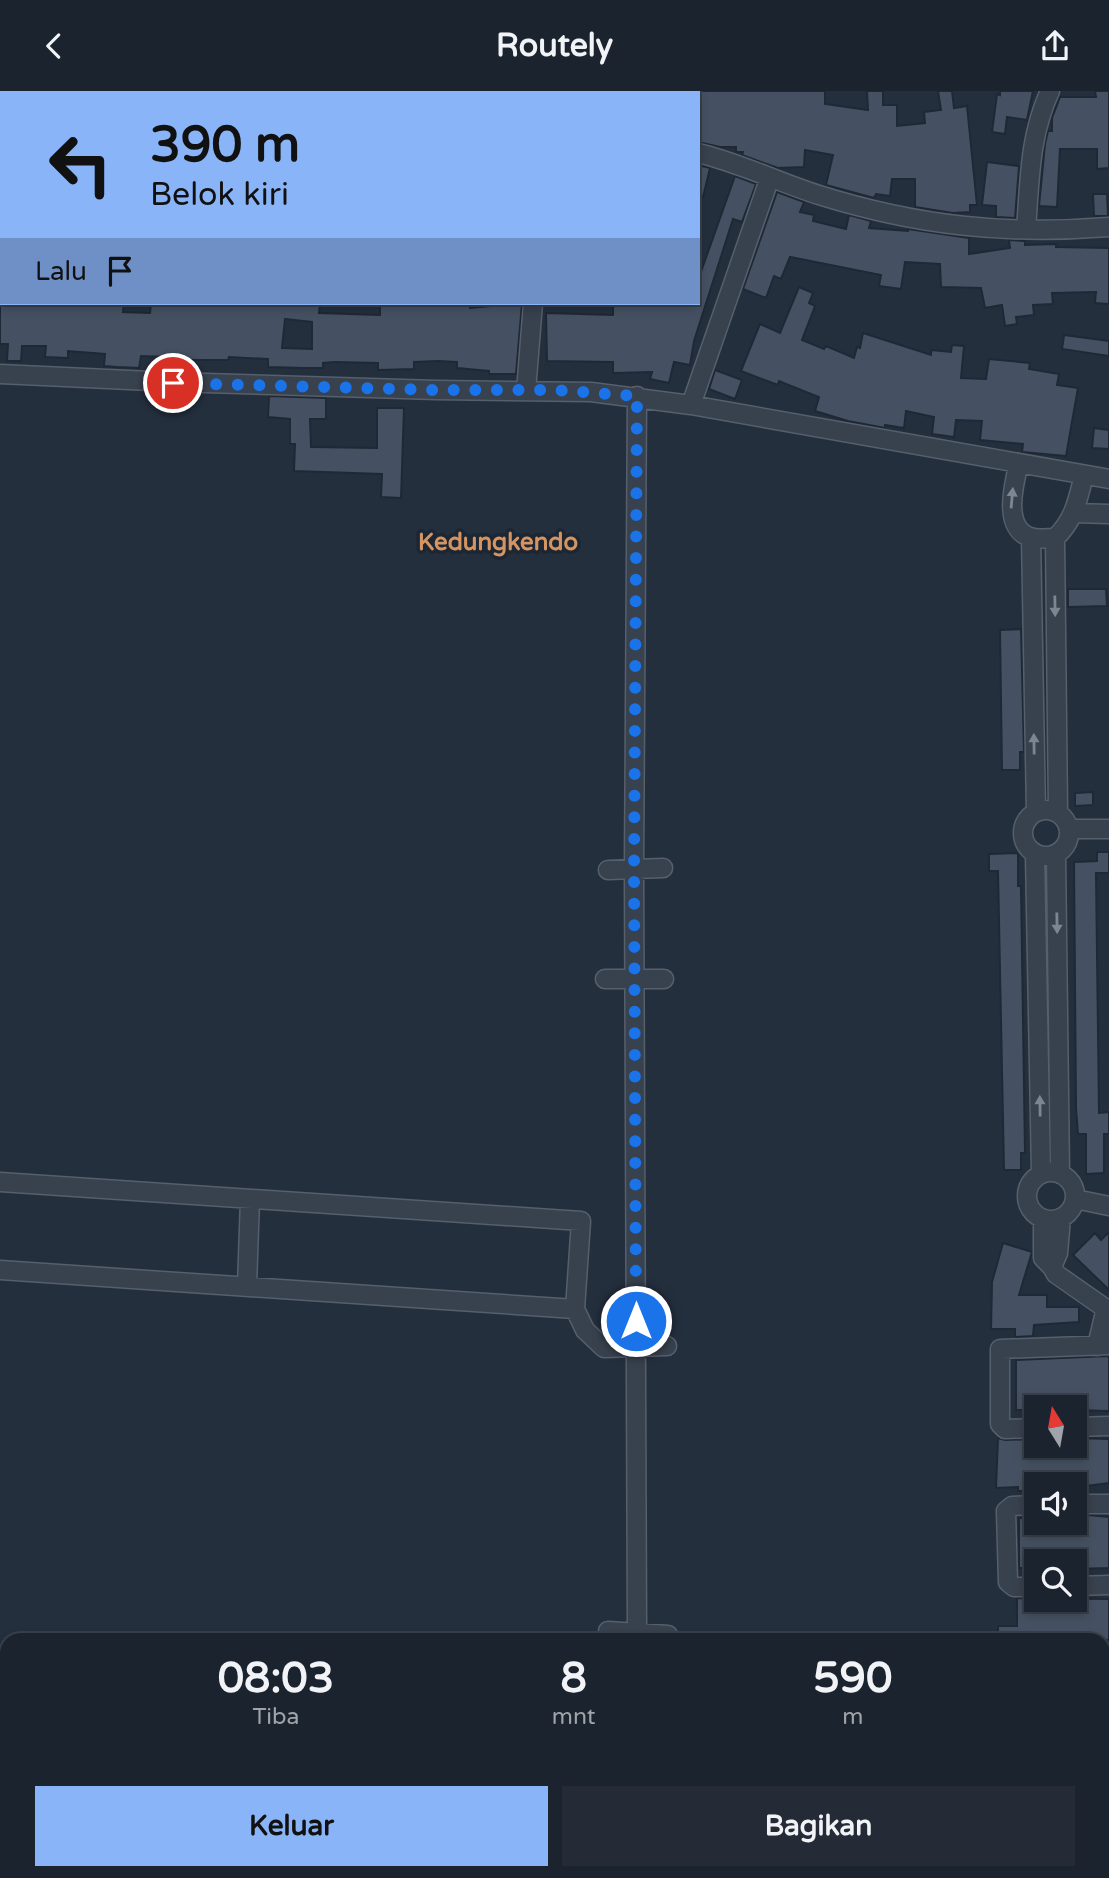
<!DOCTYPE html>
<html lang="id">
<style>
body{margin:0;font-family:"Varela Round",sans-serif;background:#242b36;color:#f1f3f6;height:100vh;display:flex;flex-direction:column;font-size:26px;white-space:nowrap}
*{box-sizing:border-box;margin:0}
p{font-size:23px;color:#a0a4aa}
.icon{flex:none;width:38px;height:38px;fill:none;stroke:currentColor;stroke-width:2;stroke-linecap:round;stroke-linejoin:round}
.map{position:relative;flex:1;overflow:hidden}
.details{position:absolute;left:0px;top:1542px;width:1110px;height:247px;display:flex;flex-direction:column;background:#1b232e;border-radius:21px 21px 0 0;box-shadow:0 4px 10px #0003,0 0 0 2px #39404a}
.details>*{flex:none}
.guide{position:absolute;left:0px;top:0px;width:700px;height:214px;box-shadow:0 4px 10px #0003,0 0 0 2px #39404a;background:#8ab4f8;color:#111;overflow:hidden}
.needle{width:46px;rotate:349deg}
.buttons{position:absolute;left:1024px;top:1304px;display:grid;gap:14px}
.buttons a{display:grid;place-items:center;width:63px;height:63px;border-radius:0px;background:#1b232e;box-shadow:0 4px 10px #0003,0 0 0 2px #39404a;font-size:35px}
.pin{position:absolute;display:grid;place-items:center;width:60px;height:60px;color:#fff;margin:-30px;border:4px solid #fff;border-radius:50%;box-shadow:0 2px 7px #0007}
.me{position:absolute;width:77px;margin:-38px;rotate:0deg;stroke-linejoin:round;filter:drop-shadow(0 0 5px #0008)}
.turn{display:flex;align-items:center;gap:24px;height:147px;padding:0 35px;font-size:32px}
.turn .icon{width:91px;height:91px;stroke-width:2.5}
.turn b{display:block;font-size:49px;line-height:60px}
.then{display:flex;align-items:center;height:66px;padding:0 35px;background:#0003;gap:14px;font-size:26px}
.eta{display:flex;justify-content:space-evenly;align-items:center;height:119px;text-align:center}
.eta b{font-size:42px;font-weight:800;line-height:49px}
.primary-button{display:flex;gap:14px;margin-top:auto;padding:14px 35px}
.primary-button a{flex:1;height:80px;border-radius:0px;background:#8ab4f8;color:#111;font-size:28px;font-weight:800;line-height:80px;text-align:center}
.primary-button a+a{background:#242b36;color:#f1f3f6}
header{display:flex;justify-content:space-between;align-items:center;height:91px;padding:0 35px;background:#1b232e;font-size:32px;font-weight:800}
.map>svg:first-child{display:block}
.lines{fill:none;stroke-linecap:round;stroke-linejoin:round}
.river{stroke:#394c67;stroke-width:28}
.building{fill:#455162;stroke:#1f2835;stroke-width:2;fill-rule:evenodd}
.minor-casing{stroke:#565f6c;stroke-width:21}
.path{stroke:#44595c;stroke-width:2.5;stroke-dasharray:5 5;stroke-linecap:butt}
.minor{stroke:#38414e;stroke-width:18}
.oneway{fill:#7c8592}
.route{stroke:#1a73e8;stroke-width:12;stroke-dasharray:0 21.6}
.labels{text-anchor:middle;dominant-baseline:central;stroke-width:7;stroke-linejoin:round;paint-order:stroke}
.quarter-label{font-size:24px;font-weight:bold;fill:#d59563;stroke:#1d2633}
</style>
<header><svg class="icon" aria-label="back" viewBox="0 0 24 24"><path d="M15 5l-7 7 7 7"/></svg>Routely<svg class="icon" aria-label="share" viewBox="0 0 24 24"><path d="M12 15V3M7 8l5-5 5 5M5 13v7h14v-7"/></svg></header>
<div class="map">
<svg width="1109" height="1787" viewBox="0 0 1109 1787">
<rect width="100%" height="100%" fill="#242f3e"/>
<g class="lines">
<!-- river -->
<path class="river" d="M0 1568H7
M0 1610H7
M1102 1610H1109
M1102 1651 1109 1653
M0 1780 12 1787"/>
</g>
<!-- building -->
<path class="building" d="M698 0H825V13L868 19 867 0H883V14H897V35L925 32 924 21 941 19 938 0H952L954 17 967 15 977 114H970V121L953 122 915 116V88H892L890 105 876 103 874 107 826 94 833 64 805 59 804 76 778 77 742 64 743 61H736V56H720L698 51Z
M1000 0H1033L1027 29 1007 26 1005 43 992 41 997 3 1000 4Z
M1095 0H1109V77L1097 78V58H1060L1057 116 1039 115 1045 53 1048 40H1052V27L1060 6H1096Z
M987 71 1019 75 1015 127 996 126V115L982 114Z
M698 74 710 77 703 106 698 105Z
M735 85 756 93 742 131 733 128 694 250 690 274 674 271 669 292 650 288 652 281 613 282V271L547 270 546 222 613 224V212H698V189Z
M777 101 804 111 800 121 814 124 813 130 846 138 849 124 871 130 869 137 908 140V138L969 147V163L1010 157 1009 149 1025 150V154L1056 153V156L1109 157V213L1095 212 1096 201 1052 202 1053 213 1033 214 1034 224 1016 226 1017 233 1005 235 1002 214 985 217 981 197 941 196 940 173 905 171 901 198 879 195 881 184 790 166 781 188 774 185 766 207 743 198Z
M1093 103H1107L1108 125H1094Z
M799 196 813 202 809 212 815 215 802 249 824 258 826 255 854 267 857 256 860 257 863 242 931 264V259L951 261 952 254 964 255 961 287 986 288 989 268 1030 272 1029 278 1059 283 1057 294 1078 297 1066 365 1022 361 1023 353 980 349 982 330 956 329 954 346 932 343 934 326 906 320 904 337 885 334V337L848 330 815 320 819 306 779 290 778 294 741 280 760 233 780 242Z
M0 212H124L123 221 150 222 151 212H320L319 222 380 224V212H470V217L501 214V212H522L516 283H489V280L457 277V271L438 270 414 271V278L378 279V272L334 271 323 272V277H304L268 276V268L229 266 228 269H191V274L165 273V266L141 265 139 277 117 276 104 275 105 263 68 260V267L45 266 46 255H22L21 270H7L8 253H0ZM285 228 312 231V258L282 257Z
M1064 244 1109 250V265L1062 258Z
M715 279 742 289 735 308 709 298Z
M269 305 326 307V328H310L311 356 377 357V317H404L401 407 381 406 382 383 294 380 295 353H290V328L268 326Z
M1094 337 1109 339V358L1092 357Z
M1068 498H1106L1107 515 1068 516Z
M1021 538 1024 661H1020V679H1002L1000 539Z
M1093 701V714L1075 715V702Z
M1097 761H1109V782H1096L1099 1022 1109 1021V1043H1104V1082L1086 1083V1043H1078L1076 1017 1074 771 1097 770Z
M1018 762V795H1021L1025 1062H1021V1079H1004L998 780H989V763Z
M1109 1141V1199L1073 1164 1095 1142 1101 1149Z
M1003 1152 1032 1161 1019 1204H1047V1216H1079V1231L1034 1234 1033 1245 1015 1246V1238H991L992 1191Z
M1109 1265V1320L1075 1319V1316H1032L1033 1319H1016V1269Z
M998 1347 1005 1349 1036 1348V1354H1074V1347L1109 1348V1392L1086 1395V1393H1036L1034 1400H1018V1396L996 1397Z
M1088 1424 1109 1426V1477L1074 1478V1470H1034V1477H1019V1427H1033V1432H1074V1428H1088Z
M1017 1507 1109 1508V1549H998V1535H1017Z"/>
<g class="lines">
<!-- minor casing -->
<g class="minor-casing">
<path id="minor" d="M66 2V0
M698 62C740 72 778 91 819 104 918 135 1006 144 1109 136
M0 123 2 124
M1026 138C1030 89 1029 46 1050 0
M0 283 172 291 436 299 591 301 691 314 1109 388
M526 300 533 212
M691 314 770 86
M1019 372C1014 392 1001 440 1033 447 1040 448 1048 447 1055 447 1074 430 1078 408 1084 384
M1074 422 1109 423
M1031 446 1036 721
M1055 447 1058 722
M1023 742a23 23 0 1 1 46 0a23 23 0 1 1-46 0Z
M1070 738H1109
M1035 764 1041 1083
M1056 764 1060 1083
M608 779 663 777
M605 888H664
M1027 1105a24 24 0 1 1 48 0a24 24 0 1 1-48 0Z
M0 1091 581 1130 575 1218 0 1179
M1075 1108 1109 1115
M1043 1128V1167L1052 1176 1058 1162 1061 1127
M1052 1176 1056 1183 1109 1220
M247 1195 250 1108
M575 1218 585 1239 604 1257 667 1255
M1097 1255 1106 1217
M1074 1336 1109 1335
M1036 1337 1005 1338 1000 1333V1258L1109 1254
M1074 1413H1109
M1036 1414 1012 1415 1006 1420 1008 1491 1014 1496H1036
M1074 1495 1109 1494
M608 1540 668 1544
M637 1541 634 778 637 305
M1102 1573 1109 1572"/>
</g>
<!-- path -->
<path class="path" d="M1102 1650 1109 1648
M907 1787 912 1782"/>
<!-- minor -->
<use href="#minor" class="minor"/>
</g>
<!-- one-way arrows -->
<defs><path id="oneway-solid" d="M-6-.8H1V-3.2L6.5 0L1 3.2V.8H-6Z" transform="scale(1.75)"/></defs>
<g class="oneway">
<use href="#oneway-solid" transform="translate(1012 407) rotate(-85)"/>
<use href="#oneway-solid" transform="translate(1055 515) rotate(89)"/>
<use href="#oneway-solid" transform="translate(1034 653) rotate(-91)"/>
<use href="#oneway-solid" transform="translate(1057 832) rotate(89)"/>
<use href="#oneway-solid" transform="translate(1040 1015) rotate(-91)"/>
</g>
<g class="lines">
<!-- route -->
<path class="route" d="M173 292 436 299H555L637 305 634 778 636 1230"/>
</g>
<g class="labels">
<!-- quarter labels -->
<g class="quarter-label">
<text x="498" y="451">Kedungkendo</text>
</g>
</g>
</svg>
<div class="buttons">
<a><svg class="needle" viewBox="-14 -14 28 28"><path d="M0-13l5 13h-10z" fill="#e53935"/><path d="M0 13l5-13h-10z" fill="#a0a4aa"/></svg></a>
<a><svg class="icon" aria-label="sound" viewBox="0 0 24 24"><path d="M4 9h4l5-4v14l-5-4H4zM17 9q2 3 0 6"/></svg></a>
<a><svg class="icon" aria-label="search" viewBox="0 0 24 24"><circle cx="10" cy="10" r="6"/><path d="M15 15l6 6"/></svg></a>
</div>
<div class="pin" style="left:173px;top:292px;background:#d93025"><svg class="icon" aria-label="arrive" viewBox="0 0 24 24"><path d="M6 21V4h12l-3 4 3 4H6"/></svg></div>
<svg class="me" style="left:636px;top:1230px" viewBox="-20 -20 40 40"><circle r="17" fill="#1a73e8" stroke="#fff" stroke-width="3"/><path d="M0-11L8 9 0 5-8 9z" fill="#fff"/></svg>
<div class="guide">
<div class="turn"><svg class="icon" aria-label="left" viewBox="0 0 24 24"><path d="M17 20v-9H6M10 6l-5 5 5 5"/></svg><div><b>390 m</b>Belok kiri</div></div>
<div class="then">Lalu<svg class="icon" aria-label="arrive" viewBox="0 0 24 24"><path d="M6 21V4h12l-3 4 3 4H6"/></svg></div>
</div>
<section class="details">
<div class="eta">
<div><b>08:03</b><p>Tiba</p></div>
<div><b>8</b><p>mnt</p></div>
<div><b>590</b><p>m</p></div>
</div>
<div class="primary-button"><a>Keluar</a><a>Bagikan</a></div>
</section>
</div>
